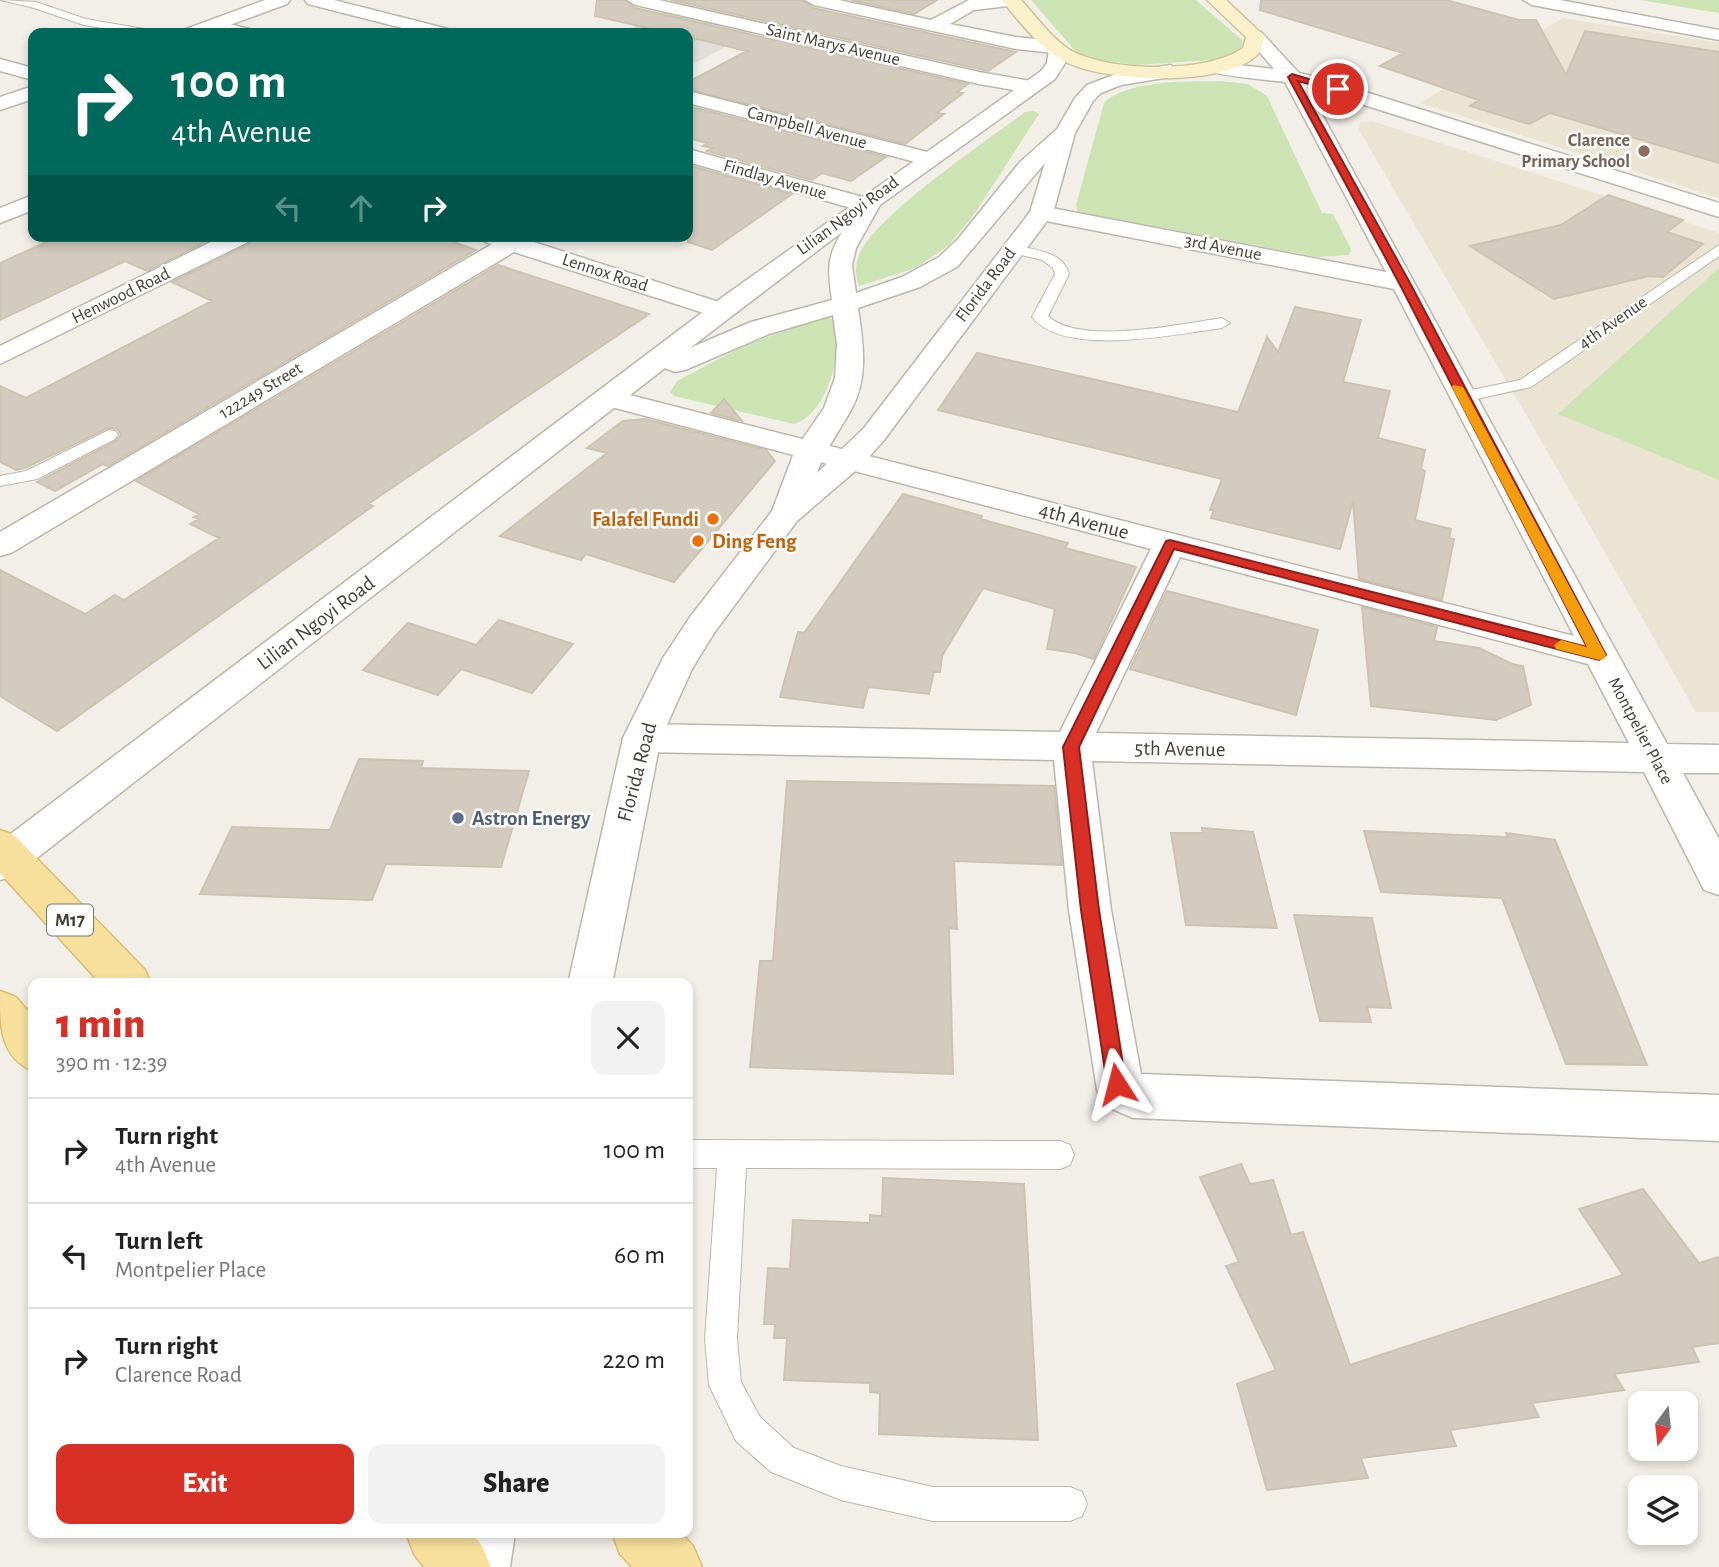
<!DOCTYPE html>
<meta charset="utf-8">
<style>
body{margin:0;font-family:"Alegreya Sans",sans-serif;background:#f2f2f2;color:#222;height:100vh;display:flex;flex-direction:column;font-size:26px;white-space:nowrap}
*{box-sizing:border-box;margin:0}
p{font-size:23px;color:#767676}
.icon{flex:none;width:38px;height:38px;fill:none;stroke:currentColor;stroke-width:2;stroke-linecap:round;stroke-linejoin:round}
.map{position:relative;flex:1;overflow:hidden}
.details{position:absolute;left:28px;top:978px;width:665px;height:560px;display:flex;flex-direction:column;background:#fff;border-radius:14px;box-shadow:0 4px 10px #0003}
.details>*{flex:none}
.hud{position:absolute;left:28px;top:28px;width:665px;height:214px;border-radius:14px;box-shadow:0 4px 10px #0003;background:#00695c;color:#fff;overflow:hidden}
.needle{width:46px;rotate:195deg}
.tools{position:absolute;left:1628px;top:1391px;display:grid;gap:14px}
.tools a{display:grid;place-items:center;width:70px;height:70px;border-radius:14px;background:#fff;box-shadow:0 4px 10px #0003;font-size:35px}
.pin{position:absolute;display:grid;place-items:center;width:60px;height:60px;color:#fff;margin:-30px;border:4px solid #fff;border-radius:50%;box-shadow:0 2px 7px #0007}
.me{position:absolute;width:77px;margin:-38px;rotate:351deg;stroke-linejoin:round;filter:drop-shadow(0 0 5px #0008)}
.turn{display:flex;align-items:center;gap:24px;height:147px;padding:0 28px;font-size:32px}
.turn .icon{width:91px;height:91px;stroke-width:2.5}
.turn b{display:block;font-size:49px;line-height:60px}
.lanes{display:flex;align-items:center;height:66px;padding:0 28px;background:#0003;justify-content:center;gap:35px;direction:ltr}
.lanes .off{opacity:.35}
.round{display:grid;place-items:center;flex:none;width:74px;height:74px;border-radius:14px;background:#f2f2f2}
.overview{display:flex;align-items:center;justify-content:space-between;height:119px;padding:0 28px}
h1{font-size:42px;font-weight:800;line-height:52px;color:#d93025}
.action{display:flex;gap:14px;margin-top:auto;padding:14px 28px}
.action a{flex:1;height:80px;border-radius:14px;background:#d93025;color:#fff;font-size:28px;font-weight:800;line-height:80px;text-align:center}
.action a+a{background:#f2f2f2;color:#222}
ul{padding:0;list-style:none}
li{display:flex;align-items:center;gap:21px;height:105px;padding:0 28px;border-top:2px solid #e0e0e0}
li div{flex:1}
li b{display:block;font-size:26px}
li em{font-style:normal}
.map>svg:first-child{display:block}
.education{fill:#ebe4d2}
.green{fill:#cce4b3}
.parking{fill:#e1dfdc}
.building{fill:#d3cbbe;stroke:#cdc3b1;stroke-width:2}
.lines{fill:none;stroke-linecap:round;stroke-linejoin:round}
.service-casing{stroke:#bdb7ab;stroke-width:2}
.minor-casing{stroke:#bdb7ab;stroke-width:3}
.tertiary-casing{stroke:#bdb7ab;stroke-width:3}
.secondary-casing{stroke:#cfc39a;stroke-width:3}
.primary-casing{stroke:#dbbd6d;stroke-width:3}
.service{fill:#fff;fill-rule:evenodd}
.minor{fill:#fff;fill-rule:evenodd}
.tertiary{fill:#fff;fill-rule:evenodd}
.secondary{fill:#faf0c9;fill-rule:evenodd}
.primary{fill:#f7e09c;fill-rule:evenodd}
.route{fill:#d93025;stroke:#8d1f18;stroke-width:2}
.slow{fill:#f59e0b}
.education-dot{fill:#8d6e63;stroke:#fff;stroke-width:2.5}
.food-dot{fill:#e8710a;stroke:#fff;stroke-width:2.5}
.service-dot{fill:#5c6f8a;stroke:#fff;stroke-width:2.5}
.labels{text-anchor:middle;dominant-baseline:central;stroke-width:5;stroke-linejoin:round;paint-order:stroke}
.far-street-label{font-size:18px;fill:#454037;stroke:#fff}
.far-education-label{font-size:18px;font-weight:bold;fill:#785e54;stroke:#fff;text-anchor:end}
.shield{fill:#fff;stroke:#7d7973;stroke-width:2}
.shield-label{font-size:19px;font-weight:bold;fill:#454037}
.food-label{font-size:21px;font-weight:bold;fill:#c56008;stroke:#fff;text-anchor:end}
.street-label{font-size:21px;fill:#454037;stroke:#fff}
.service-label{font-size:21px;font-weight:bold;fill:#4e5e75;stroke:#fff;text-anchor:start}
</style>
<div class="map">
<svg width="1719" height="1567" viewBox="0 0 1719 1567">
<rect width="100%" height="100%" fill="#f2efe8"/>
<!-- education -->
<path class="education" d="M1563 18 1719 43V198L1420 103Z
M1372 121 1719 233V712H1696L1531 423 1359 130 1360 122Z"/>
<!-- green -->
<path class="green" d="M1031 0H1196L1242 40V46L1236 54 1211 60 1136 65 1088 58 1077 53Z
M1640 0H1719V13Z
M670 10 730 24 688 46V33H622Z
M1220 81 1248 84 1267 96 1322 213 1333 214 1351 249 1349 255 1318 257 1078 212 1076 205 1104 103C1128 79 1188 82 1220 81Z
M1034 111 1039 114 975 213 949 245 916 268 859 286C855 277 855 265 859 255 873 217 989 139 1025 112Z
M1719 268V480L1558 414Z
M826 317 833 319C835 327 838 337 837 346 836 372 822 416 794 424L674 396 670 392 677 381 747 344Z"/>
<!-- parking -->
<path class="parking" d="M730 24 757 30 688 67V46Z"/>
<!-- building -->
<path class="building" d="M597 0H625L635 8 968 84 957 92 963 93 937 113 944 114 905 144 688 89V82L747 51 688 37V33H670L595 16Z
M671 0H803L813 8 1016 52 988 71Z
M851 0H937L914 14Z
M1261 0H1446L1519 20H1536L1566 75 1585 31 1719 52V163L1550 113 1529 124 1470 106 1479 100 1380 66 1403 53 1260 10Z
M688 106 886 157 851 181 822 173 812 180 707 151 712 148 703 146 707 143 688 138Z
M688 165 792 194 712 250 688 242Z
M1608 195 1683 220 1667 232 1703 244 1663 277 1649 276 1554 299 1470 246 1561 225Z
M60 236H217L147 271 125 261 0 320V263Z
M256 236H436L476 250 108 466 103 464 55 491 37 482 116 441 121 435 117 429 108 428 25 468 16 470 0 462V386L26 398 212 301 172 282 251 243Z
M498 265 649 314 368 504 373 506 57 731 0 696V570L85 614 115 595 124 600 219 538 190 524 199 519 194 517 199 514 136 481Z
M1295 307 1361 320 1343 382 1390 391 1378 438 1425 450 1421 469 1425 471 1415 520 1451 529 1449 538 1454 539 1442 600 1359 579 1353 501 1340 549 1211 518 1214 510H1210L1222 479 938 410 977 353 1238 412 1267 337 1278 352Z
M724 399 742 421 711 413Z
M645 419 766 450 775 461 674 582 586 554 581 560 500 536 607 453 587 448 623 421Z
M903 494 982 516 980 519 1068 543 1065 548 1136 567 1094 659 1075 653 1047 649 1055 609 983 588 942 656 940 672H934L929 694 868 687 863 708 780 697 798 632 804 633Z
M1167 591 1318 630 1296 715 1130 669Z
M1362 607 1437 627 1434 641 1479 648 1512 664 1523 666 1531 705 1496 720 1371 706Z
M499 620 573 644 532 693 461 669 438 695 363 670 408 623 476 645Z
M359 759 423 761 421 768 529 771 501 867 386 864 372 900 200 894 232 827 330 830Z
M787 781 1054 786 1062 865 954 861 957 929 949 928 953 1074 750 1067 760 961H773Z
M1202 828 1253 832 1277 928 1186 925 1171 833H1203Z
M1364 831 1508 837 1506 833 1555 840 1647 1065 1566 1064 1502 898 1381 892Z
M1294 915 1372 918 1391 1008 1367 1007 1371 1022 1320 1021Z
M1241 1164 1250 1184 1273 1180 1291 1235 1303 1232 1350 1365 1623 1275 1579 1209 1643 1189 1699 1263 1719 1257V1343L1692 1347 1699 1362 1614 1374 1624 1390 1532 1403 1539 1417 1450 1430 1456 1446 1361 1458 1368 1478 1267 1490 1237 1384 1276 1370 1226 1266 1239 1262 1200 1177Z
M883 1178 1024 1184 1038 1440 879 1434 880 1393 870 1392V1383L784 1380 787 1338H774L775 1324H764L768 1268 790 1269 793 1220 870 1223V1215L882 1216Z"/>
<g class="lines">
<!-- service casing -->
<g class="service-casing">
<path id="service" d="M1 0 36 2 86 19 150 30 155 33H132L84 25 34 8Z
M1014 245C1034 250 1063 251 1069 274L1048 316C1079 346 1181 324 1222 318L1230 323 1222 328C1176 334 1064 358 1032 317L1055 274 1053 268 1042 260 1009 252V246Z
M1719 245V256L1531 387 1463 402 1455 397 1457 393 1520 380Z
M109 430 115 431 118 435 115 439 37 479 0 486V476L26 471Z
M688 1140 1060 1141 1070 1145 1074 1155 1070 1165 1060 1169 746 1168 737 1339 741 1382 760 1417 794 1448 841 1466 933 1487H1070L1082 1492 1087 1504 1082 1516 1070 1521H933L841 1500 771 1472 736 1441 709 1385 705 1339 717 1168H688Z"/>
</g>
<!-- minor casing -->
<g class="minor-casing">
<path id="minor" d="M305 0H334L448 29 451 33H422L308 4Z
M627 0H659L979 72 1031 81 1041 87 1031 93 979 84 636 5Z
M805 0H839L931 20 969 0H1019L1017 5 974 10 950 24 1016 37 1054 41 1063 47 1054 53 1016 49 814 5Z
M1523 0H1560L1719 30V40L1532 5Z
M214 20 249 29 252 33C237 34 216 36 205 25Z
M1255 31 1261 32 1299 73 1321 78 1719 203V217L1307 87 1667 744 1719 745V773H1683L1719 839V895L1704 890 1644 772 1092 761 1111 910 1141 1074 1719 1095V1141L1133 1118 1103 1105 1097 1090 1069 910 1054 760 642 752 629 748 623 738 629 728 642 724 1060 732 1151 549 600 404 596 398 600 392 610 390 1574 636 1394 289 1041 220 1033 218 1029 213 1033 208 1041 206 1386 272 1285 82C1270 80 1208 75 1201 68L1211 62 1274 69 1246 36ZM1180 557 1588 664 1629 743 1096 733Z
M0 59 33 68V80L0 71Z
M688 91 935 154 938 159 935 164 927 165 688 103Z
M688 149 870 199 873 204 870 209 862 211 688 162Z
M33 195V210L0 223V208Z
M223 236H254L250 241 0 364V346Z
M482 236H535L531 241 728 305 732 310 728 315 719 318 710 315 514 252 11 553 0 556V532L492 244 485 242Z"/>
</g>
<!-- tertiary casing -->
<g class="tertiary-casing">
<path id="tertiary" d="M265 0H290L287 4 208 33H183L186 29Z
M1058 44 1067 50 1065 63 1055 79 880 205 856 248 852 265 856 293 902 277 939 257 958 239 1020 162 1057 129 1075 98 1087 85 1116 74 1170 65 1180 71 1170 77 1121 85 1101 93 1093 101 1075 133 1053 213 884 440 861 466 797 521 714 633 692 669 661 738 612 984H568L623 738 663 658 690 617 772 511 795 450 824 408 835 378 837 344 833 315 769 334 685 370 675 372 665 368 14 876 0 880V842L724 296 1041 71 1047 63 1049 50ZM1045 163 1030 212 864 428 817 473C825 449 839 432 851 410 869 378 863 343 858 308L920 287 957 267ZM842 232C826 258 828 271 832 300L751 322 690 348Z
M33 86V99L0 110V97Z
M457 1533H515L510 1567H450Z"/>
</g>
<!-- secondary casing -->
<g class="secondary-casing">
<path id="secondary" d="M1002 0H1021C1036 16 1051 38 1070 50 1109 72 1206 74 1243 48L1246 37 1207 0H1226L1264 36C1262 43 1262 51 1256 56 1221 87 1108 82 1068 63 1043 52 1019 22 1002 0Z"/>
</g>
<!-- primary casing -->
<g class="primary-casing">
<path id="primary" d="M0 830 14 835 145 970 151 984H101L0 873Z
M0 991 16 997 33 1017V1071C0 1057 0 1027 0 991Z
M406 1533H472L482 1546 491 1567H424L414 1554Z
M612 1533H681L693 1546 702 1567H632L620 1554Z"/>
</g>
<!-- service -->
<use href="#service" class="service"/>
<!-- minor -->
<use href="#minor" class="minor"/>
<!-- tertiary -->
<use href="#tertiary" class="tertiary"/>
<!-- secondary -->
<use href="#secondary" class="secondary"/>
<!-- primary -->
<use href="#primary" class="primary"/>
</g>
<!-- route -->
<path class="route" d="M1292 74 1342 89 1338 92 1298 81 1410 283 1606 655 1599 660 1174 549 1079 747 1099 910 1126 1084 1123 1091 1117 1093 1110 1091 1107 1084 1081 910 1063 747 1166 541 1170 540 1587 647 1399 283 1288 77Z"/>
<!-- slow -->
<path class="slow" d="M1453 385 1463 387 1606 655 1604 659 1599 660 1556 649 1554 645 1561 640 1587 647 1452 387Z"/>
<!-- markers -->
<circle class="education-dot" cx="1644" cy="151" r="7"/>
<g class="food-dot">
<circle cx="713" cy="519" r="7"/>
<circle cx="698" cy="541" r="7"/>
</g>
<circle class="service-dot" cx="458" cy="818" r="7"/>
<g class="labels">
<!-- far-street labels -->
<g class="far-street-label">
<text transform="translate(833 45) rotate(13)">Saint Marys Avenue</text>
<text transform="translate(807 128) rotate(15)">Campbell Avenue</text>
<text transform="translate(775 180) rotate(16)">Findlay Avenue</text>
<text transform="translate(848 216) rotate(-36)">Lilian Ngoyi Road</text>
<text transform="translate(1223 248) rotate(11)">3rd Avenue</text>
<text transform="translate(605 273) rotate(18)">Lennox Road</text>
<text transform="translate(986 285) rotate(-53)">Florida Road</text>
<text transform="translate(121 296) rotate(-26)">Henwood Road</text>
<text transform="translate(1613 323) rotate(-35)">4th Avenue</text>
<text transform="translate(261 391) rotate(-31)">122249 Street</text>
<text transform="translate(1640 731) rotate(62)">Montpelier Place</text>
</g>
<!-- far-education labels -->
<g class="far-education-label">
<text x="1630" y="141">Clarence<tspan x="1630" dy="21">Primary School</tspan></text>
</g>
<!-- shield labels -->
<rect class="shield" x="47" y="904.5" width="46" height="31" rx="5"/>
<g class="shield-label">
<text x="70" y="920">M17</text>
</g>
<!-- food labels -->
<g class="food-label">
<text x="699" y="519">Falafel Fundi</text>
<text x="712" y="541" text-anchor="start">Ding Feng</text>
</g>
<!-- street labels -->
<g class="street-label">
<text transform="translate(1084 521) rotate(15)">4th Avenue</text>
<text transform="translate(316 623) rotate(-37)">Lilian Ngoyi Road</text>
<text transform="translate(1180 749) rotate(1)">5th Avenue</text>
<text transform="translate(637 772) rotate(-75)">Florida Road</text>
</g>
<!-- service labels -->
<g class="service-label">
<text x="472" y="818">Astron Energy</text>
</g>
</g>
</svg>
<div class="tools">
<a><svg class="needle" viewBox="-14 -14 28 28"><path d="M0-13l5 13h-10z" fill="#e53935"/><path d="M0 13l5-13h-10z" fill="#767676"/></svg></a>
<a><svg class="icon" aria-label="layers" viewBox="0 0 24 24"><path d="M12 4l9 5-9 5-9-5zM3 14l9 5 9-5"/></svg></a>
</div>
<div class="pin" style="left:1338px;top:89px;background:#d93025"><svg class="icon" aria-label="arrive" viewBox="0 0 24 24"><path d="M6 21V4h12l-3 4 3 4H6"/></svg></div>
<svg class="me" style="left:1117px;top:1084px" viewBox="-20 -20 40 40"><path d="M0-17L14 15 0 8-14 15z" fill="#d93025" stroke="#fff" stroke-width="4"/></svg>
<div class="hud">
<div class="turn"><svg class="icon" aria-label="right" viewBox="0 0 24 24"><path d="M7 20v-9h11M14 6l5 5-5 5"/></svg><div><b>100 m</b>4th Avenue</div></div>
<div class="lanes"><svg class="icon off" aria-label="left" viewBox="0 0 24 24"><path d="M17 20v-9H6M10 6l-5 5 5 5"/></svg><svg class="icon off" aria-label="ahead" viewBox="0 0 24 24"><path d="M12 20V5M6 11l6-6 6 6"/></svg><svg class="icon" aria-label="right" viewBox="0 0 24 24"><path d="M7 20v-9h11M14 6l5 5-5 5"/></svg></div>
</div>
<section class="details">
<div class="overview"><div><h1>1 min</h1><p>390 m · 12:39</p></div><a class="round"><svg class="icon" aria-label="close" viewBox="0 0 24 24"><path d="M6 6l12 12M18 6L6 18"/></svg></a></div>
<ul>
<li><svg class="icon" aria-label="right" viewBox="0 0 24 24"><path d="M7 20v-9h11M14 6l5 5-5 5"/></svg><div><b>Turn right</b><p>4th Avenue</p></div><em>100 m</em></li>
<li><svg class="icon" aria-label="left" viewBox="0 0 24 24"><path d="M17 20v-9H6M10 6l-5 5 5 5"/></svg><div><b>Turn left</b><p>Montpelier Place</p></div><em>60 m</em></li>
<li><svg class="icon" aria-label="right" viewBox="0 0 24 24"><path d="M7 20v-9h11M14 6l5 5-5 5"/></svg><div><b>Turn right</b><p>Clarence Road</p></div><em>220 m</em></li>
</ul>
<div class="action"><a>Exit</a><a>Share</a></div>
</section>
</div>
